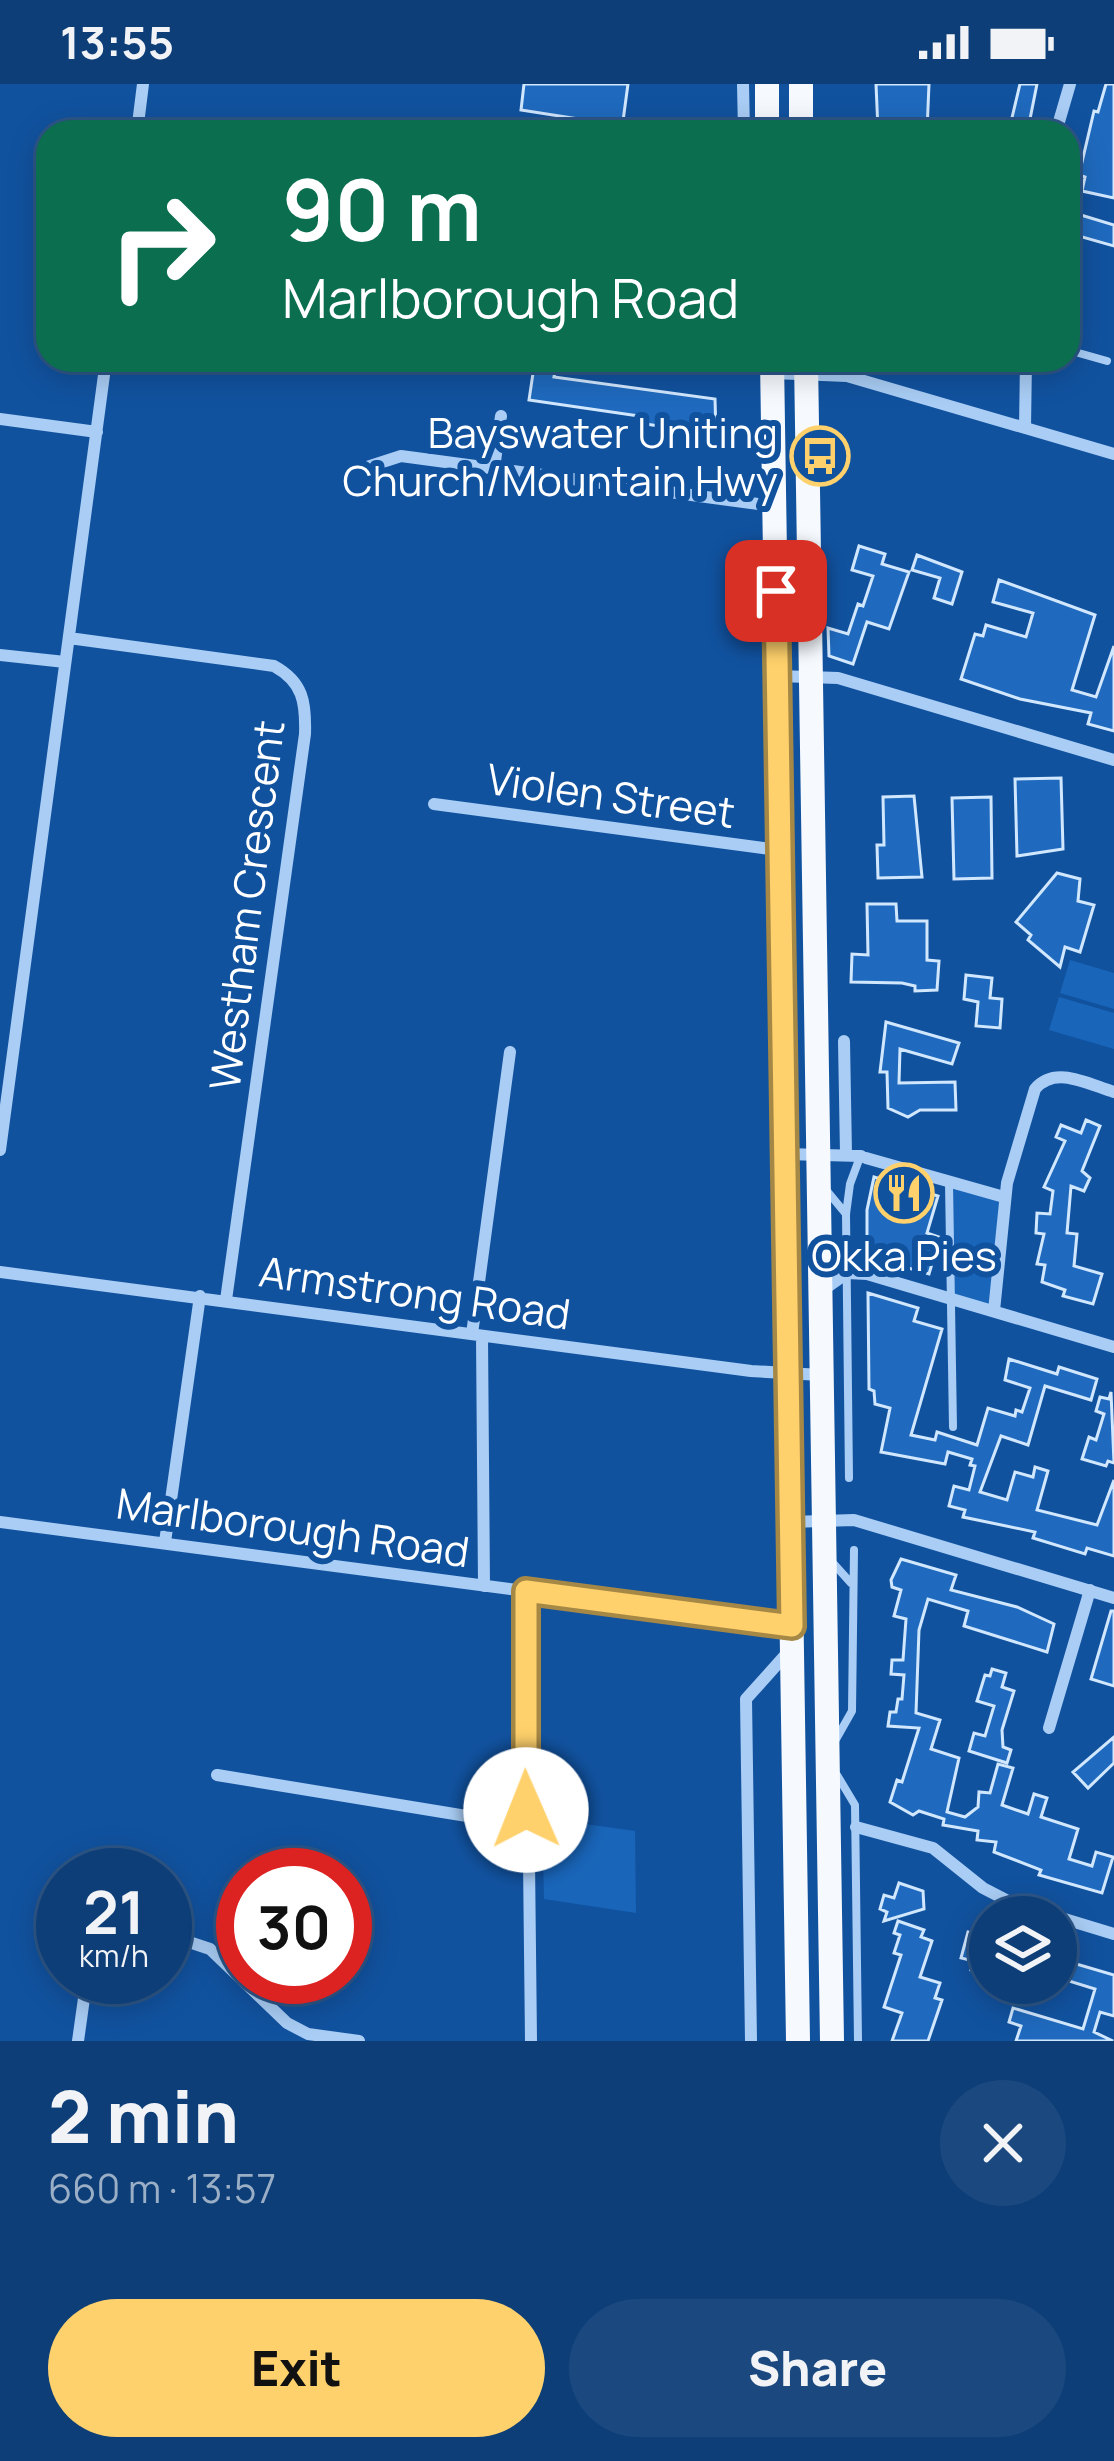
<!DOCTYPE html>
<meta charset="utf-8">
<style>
body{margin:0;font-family:Manrope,sans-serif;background:#1b497f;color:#f1f3f6;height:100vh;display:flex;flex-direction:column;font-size:45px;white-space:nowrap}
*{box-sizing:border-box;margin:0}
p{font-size:39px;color:#9aaec6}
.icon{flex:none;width:66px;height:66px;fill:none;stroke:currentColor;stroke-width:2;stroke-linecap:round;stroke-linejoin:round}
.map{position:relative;height:1957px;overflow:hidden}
.details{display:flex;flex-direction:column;background:#0d3e77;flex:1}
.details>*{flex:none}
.top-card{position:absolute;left:36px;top:36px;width:1044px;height:252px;border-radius:36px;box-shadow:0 6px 30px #0003,0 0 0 3px #2d5789;background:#0b6e4f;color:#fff;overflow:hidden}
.tools{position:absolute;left:969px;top:1812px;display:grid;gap:24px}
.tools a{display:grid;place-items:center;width:108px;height:108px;border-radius:50%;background:#0d3e77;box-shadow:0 6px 30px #0003,0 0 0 3px #2d5789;font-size:60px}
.speed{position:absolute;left:36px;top:1764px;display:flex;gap:24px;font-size:60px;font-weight:700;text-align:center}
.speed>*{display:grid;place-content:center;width:156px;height:156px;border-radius:50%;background:#0d3e77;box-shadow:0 6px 30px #0003,0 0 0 3px #2d5789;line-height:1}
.speed small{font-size:30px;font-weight:400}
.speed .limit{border:18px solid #d22;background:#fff;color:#111}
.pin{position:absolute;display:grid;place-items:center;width:102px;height:102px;color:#fff;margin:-51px;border-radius:24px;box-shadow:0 6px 18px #0006}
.me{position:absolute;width:132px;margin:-66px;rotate:359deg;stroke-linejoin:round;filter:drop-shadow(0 0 9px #0008)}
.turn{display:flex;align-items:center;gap:42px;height:252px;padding:0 48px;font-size:54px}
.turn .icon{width:156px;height:156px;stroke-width:2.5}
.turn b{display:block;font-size:84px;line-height:102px}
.round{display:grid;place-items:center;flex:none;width:126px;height:126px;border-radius:63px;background:#1b497f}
.headline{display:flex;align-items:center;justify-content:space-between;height:204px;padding:0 48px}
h1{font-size:72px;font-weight:800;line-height:90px}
.button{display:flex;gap:24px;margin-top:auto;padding:24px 48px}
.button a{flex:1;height:138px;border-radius:72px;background:#ffd16c;color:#111;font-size:48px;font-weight:800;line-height:138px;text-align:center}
.button a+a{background:#1b497f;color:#f1f3f6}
.status{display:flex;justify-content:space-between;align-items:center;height:84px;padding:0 60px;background:#0d3e77;direction:ltr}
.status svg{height:33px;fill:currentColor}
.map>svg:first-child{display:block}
.green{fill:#1965b9}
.building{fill:#1f6abe;stroke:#d1e7fe;stroke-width:3}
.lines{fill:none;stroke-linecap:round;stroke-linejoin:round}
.service{stroke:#a9cdf5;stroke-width:8}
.minor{stroke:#a9cdf5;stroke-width:12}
.primary{stroke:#f6faff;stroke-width:24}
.route-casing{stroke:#a68846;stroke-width:30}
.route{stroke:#ffd16c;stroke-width:21}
.labels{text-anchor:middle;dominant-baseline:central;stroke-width:12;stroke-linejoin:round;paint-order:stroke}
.poi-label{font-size:42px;fill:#fff;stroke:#11529f;text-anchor:end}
.street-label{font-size:42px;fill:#fff;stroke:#11529f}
</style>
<div class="status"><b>13:55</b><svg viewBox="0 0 49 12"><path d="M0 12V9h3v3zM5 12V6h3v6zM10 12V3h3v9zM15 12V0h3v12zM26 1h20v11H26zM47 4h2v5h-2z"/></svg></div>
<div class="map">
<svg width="1114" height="1957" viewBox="0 0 1114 1957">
<rect width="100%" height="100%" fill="#11529f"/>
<!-- green -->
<path class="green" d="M1070 876 1114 889V925L1060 909Z
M1059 913 1114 929V965L1049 946Z
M949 1097 1004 1113 994 1227 951 1215Z
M542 1734 635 1747 636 1829 544 1815Z"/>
<!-- building -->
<path class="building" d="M524 0H628L623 37 618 36 617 41 521 26Z
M876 0H929L927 47 878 46Z
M1020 0H1037L1028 45 1010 42Z
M1106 0H1114V114L1082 107 1085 93 1079 91 1094 27 1098 28Z
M1071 128 1114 141V162L1068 149Z
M535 276H557L554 293 715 315 716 350 638 339 639 332 529 316Z
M859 462 885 470 882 480 909 488 889 545 867 538 853 580 829 572 828 544 848 550 858 520 863 522 873 492 852 486Z
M917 471 962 488 952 520 934 514 940 494 912 486Z
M999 496 1095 531 1072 606 1096 613 1114 562V647L1088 640 1091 629 1020 615 961 595 975 550 983 552 986 541 1026 553 1033 529 993 518Z
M1061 694 1063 765 1017 772 1015 695Z
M914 712 922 793 878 794 877 761H884L883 713Z
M991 713 992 794 954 795 952 714Z
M1057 789 1080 795 1078 817 1094 821 1080 868 1065 863 1060 883 1028 856 1031 851 1016 838Z
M867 820H896L897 837H927V876L939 877 937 906 915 907V902L902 899 851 898 852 870 868 871Z
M966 891 992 894 990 914 1002 915 1000 944 976 942 978 918 964 915Z
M886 938 959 959 952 980 900 965 899 999 955 998 956 1026H920L908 1033 888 1024 887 988H880Z
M1086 1036 1100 1042 1082 1087 1090 1094 1084 1107 1071 1102 1067 1149 1077 1150 1074 1182 1102 1190 1093 1220 1063 1212 1065 1206 1042 1198 1045 1181 1037 1180 1044 1150 1036 1149 1037 1129 1050 1130 1053 1107 1044 1103 1065 1057 1056 1053 1061 1041 1081 1049Z
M874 1093 938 1112 927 1149 942 1154V1165L936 1166 929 1190 877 1175 872 1169V1160L867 1158V1126Z
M868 1209 918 1224 914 1237 942 1245 911 1351 935 1356 937 1348 977 1361 988 1324 1015 1332 1016 1326 1022 1328 1030 1304 1005 1296 1009 1275 1057 1290 1059 1283 1097 1295 1091 1316 1045 1302 1028 1361 1001 1352 980 1408 1007 1416 1015 1388 1033 1393 1035 1383 1048 1387 1037 1426 1097 1441 1114 1396V1472L1087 1464 1085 1470 1033 1454 1035 1448 963 1433 965 1426 949 1422 954 1402 969 1406 975 1382 970 1381 972 1375 948 1368 945 1380 881 1368 890 1324 875 1320 874 1307 869 1305Z
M1111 1308 1114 1379 1108 1377 1106 1382 1082 1375 1089 1353 1096 1356 1104 1330 1096 1327 1100 1313 1109 1315Z
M901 1475 956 1491 951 1506 1017 1523 1054 1540 1047 1568 964 1542 968 1527 928 1515 919 1546 916 1629 940 1636 931 1665 959 1674 947 1728 965 1733 978 1723 979 1708 990 1709 998 1680 1013 1684 1002 1721 1028 1730 1034 1710 1047 1714 1041 1733 1078 1745 1069 1775 1092 1782 1096 1768 1113 1773 1102 1809 1039 1791 1041 1786 994 1768 996 1758 977 1756 978 1747 943 1741 944 1735 919 1727 913 1731 890 1718 897 1696 902 1698 919 1644 888 1642 890 1628H896L898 1615H902L904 1591 891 1590 892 1576H903L906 1535 894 1532 901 1506 892 1503 891 1496Z
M1111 1527H1114V1602L1091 1595Z
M992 1585 1006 1589 1002 1603 1014 1607 1002 1646 1003 1663 1011 1666 1007 1679 969 1667 974 1649 985 1652 994 1622 977 1617 985 1591 990 1592Z
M1114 1653V1679L1088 1704 1073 1688Z
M899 1799 923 1807 924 1825 884 1837 887 1828 880 1825 884 1811 894 1814Z
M898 1837 924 1846 921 1853 932 1857 920 1893 940 1899 935 1914 942 1916 928 1957H892L902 1929 884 1923 901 1871 894 1869 900 1851 894 1849Z
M968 1848 990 1854 986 1890 971 1886 974 1877 961 1874Z
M1056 1874 1114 1891V1932L1100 1928 1094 1948 1113 1957H1016L1021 1942 1009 1938 1013 1924 1083 1945 1095 1905 1056 1893Z"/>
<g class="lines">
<!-- service -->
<path class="service" d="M1068 266 1107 277
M949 1099 953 1343
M827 1107 846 1130
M849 1394 846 1130 850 1100 860 1073
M832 1478 851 1499
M835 1657 852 1627 854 1466
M837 1691 855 1721 858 1957"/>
<!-- minor -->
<path class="minor" d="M743 0 744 48
M137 48 143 0
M1056 48 1070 0
M773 289 847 292 1114 370
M0 335 97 348
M1025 344 1026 276
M367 383 401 372 773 422
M494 385 501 332
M69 554 274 582C303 598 306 618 305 650L226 1216
M0 571 65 578
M778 592 838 594 1114 676
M434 720 778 766
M844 957 846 1070
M0 1066 106 276
M785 1070 861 1072
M866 1074 1004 1113
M0 1188 751 1287 821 1291
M820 1208 847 1189 867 1190 1114 1263
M994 1227 1007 1099 1035 1005C1055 981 1088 1000 1114 1008
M472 1250 510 968
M482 1252 484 1502
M0 1438 791 1542
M790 1438 854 1436 1114 1514
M165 1458 200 1212
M526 1507 531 1957
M1049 1644 1090 1506
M217 1691 527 1742
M856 1743 933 1764 983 1804 1012 1819 1114 1850
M165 1850 210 1865 287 1939 308 1950 359 1957
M78 1957 87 1893
M751 1957 746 1615 789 1567"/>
<!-- primary -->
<path class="primary" d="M767 0V48
M801 0V48
M772 276 798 1957
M806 276 832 1957"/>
</g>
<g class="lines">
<!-- route casing -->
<g class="route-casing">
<path id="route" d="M526 1726V1507L792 1542 776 507"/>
</g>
<!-- route -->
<use href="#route" class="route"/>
</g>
<!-- icons -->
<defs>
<g id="bus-ring" transform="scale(3)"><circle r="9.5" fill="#11529f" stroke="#ffd16c" stroke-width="1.5"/><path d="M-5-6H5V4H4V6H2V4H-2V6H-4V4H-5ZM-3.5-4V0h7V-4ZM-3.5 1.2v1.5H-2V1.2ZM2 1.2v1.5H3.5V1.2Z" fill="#ffd16c"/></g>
<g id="restaurant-ring" transform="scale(3)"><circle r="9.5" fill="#11529f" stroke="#ffd16c" stroke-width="1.5"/><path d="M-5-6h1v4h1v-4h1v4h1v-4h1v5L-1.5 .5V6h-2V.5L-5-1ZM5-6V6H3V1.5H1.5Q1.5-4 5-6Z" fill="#ffd16c"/></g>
</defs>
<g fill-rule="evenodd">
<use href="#bus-ring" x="820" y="372"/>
<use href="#restaurant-ring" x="904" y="1109"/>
</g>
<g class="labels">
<!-- poi labels -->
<g class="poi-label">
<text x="778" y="348">Bayswater Uniting<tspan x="778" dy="48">Church/Mountain Hwy</tspan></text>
<text x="904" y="1171" text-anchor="middle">Okka Pies</text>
</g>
<!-- street labels -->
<g class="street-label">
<text transform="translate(611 711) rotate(8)">Violen Street</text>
<text transform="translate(246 821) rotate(-83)">Westham Crescent</text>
<text transform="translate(415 1208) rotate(8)">Armstrong Road</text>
<text transform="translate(293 1443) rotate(8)">Marlborough Road</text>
</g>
</g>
</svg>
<div class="tools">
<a><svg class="icon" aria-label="layers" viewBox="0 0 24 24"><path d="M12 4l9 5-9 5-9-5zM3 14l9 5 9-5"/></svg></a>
</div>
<div class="speed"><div>21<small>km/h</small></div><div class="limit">30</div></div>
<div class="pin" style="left:776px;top:507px;background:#d93025"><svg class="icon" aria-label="arrive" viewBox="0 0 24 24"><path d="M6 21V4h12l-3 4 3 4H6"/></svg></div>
<svg class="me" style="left:526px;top:1726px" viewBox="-20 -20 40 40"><circle r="19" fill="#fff"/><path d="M0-13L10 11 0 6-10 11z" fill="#ffd16c"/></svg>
<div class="top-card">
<div class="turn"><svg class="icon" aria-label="right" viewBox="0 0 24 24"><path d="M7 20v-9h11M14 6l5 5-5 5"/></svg><div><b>90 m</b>Marlborough Road</div></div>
</div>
</div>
<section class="details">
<div class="headline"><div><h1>2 min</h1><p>660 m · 13:57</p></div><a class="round"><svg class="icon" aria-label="close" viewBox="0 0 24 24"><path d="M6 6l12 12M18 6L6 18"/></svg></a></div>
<div class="button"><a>Exit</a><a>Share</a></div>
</section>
